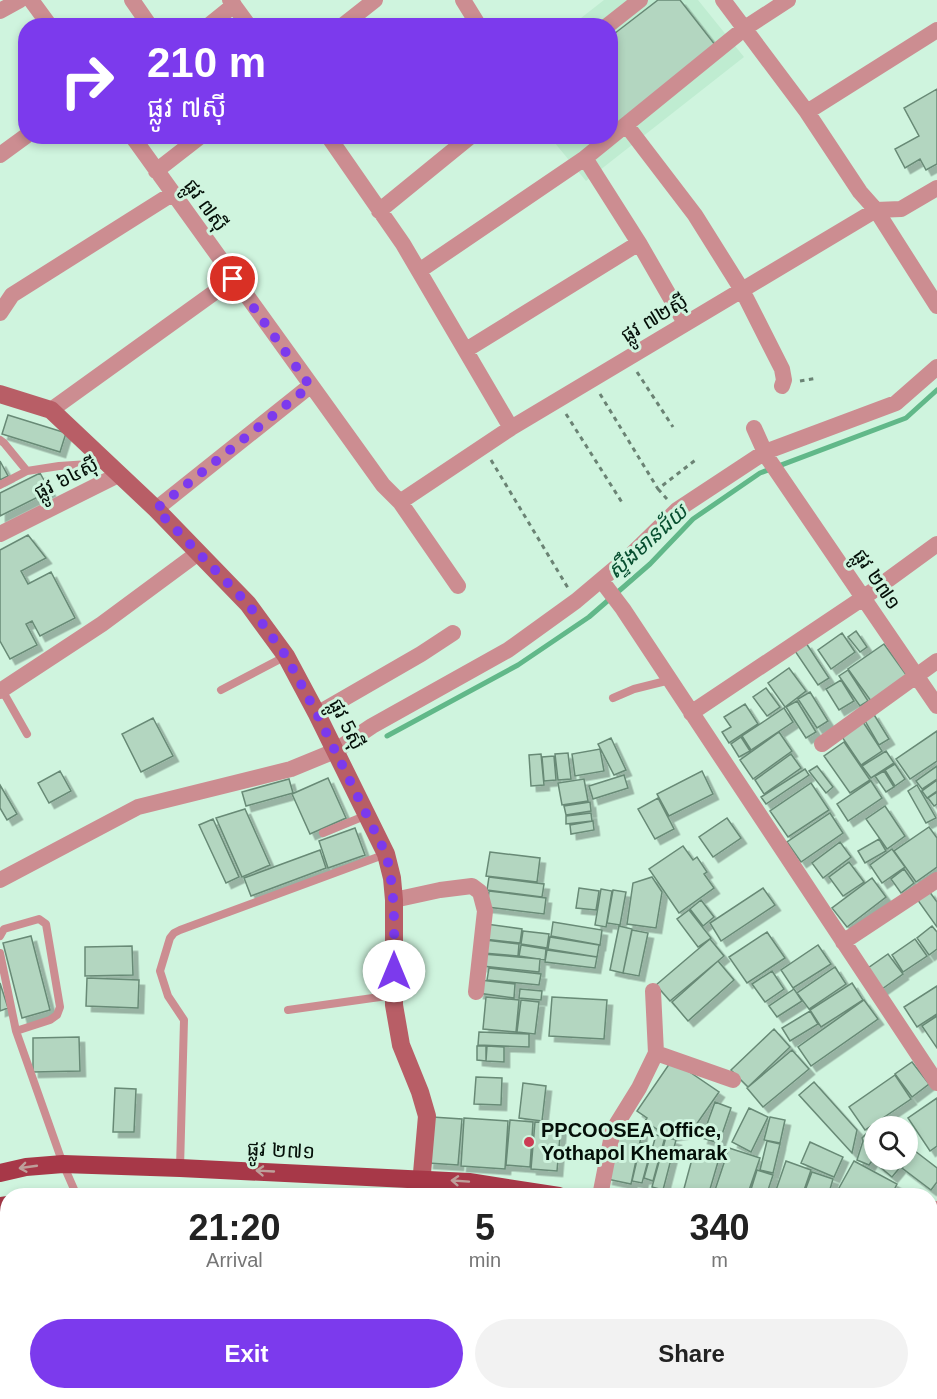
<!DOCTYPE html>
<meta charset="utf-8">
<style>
body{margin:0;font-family:Arial,"Noto Sans Khmer",sans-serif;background:#f2f2f2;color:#222;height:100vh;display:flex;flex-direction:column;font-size:22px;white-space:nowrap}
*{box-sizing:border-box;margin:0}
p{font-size:20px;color:#767676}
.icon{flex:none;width:33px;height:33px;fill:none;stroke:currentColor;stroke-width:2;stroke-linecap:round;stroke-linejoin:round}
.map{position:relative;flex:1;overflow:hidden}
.panel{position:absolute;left:0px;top:1188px;width:938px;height:212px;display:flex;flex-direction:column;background:#fff;border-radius:24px 24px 0 0;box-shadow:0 3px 9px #0003}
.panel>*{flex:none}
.guide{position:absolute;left:18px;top:18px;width:600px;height:126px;border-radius:24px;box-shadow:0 3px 9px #0003;background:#7c3aed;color:#fff;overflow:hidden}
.controls{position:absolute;left:864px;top:1116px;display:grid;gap:12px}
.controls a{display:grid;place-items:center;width:54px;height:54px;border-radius:50%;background:#fff;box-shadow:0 3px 9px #0003;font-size:30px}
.pin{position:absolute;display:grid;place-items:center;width:51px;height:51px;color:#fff;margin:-26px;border:3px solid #fff;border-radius:50%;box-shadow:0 2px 6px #0007}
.me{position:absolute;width:66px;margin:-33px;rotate:0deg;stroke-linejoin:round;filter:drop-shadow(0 0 4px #0008)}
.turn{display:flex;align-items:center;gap:21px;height:126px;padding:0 30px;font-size:27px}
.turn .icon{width:78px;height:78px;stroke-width:2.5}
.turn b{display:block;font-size:42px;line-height:51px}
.eta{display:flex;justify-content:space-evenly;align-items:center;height:102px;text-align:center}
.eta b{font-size:36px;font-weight:600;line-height:42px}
.action{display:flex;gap:12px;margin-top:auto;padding:12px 30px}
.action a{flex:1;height:69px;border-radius:36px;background:#7c3aed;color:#fff;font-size:24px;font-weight:600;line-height:69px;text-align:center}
.action a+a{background:#f2f2f2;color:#222}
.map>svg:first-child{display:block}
.built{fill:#bfecd1}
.green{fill:#8dcda8}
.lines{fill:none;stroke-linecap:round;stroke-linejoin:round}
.stream{stroke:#61b889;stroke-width:5}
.building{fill:#b3d6c0;stroke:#688a76;stroke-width:1.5;filter:url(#shadow)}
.path{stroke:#6b8374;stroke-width:3;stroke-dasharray:4.5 4.5;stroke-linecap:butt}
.lane{stroke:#cc8d91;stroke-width:8}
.street{stroke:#cc8d91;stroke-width:16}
.secondary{stroke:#b85e66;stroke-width:18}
.primary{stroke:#a73848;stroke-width:18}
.oneway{stroke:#bd9f9a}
.route{stroke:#7c3aed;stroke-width:10;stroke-dasharray:0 18}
.poi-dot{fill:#cc3c54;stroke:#cff4de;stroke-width:2}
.labels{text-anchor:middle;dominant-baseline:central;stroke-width:6;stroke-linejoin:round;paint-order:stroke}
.street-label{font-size:20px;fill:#040f08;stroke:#cff4de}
.poi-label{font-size:20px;font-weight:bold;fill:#040f08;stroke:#cff4de;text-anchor:start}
.water-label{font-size:21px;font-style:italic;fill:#074f30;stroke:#cff4de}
</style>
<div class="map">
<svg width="937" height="1399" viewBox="0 0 937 1399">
<defs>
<filter id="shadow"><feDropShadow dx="5.5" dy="5.5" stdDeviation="0" flood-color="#0004"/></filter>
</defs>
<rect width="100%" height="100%" fill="#cff4de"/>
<!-- built -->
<path class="built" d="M604 0H698L744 57 586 181 550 137 610 136V26L572 25Z
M7 1233 8 1392H308L306 1399H0V1236Z"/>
<!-- green -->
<path class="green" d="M190 1392H298L301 1399H192Z"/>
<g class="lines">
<!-- stream -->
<path class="stream" d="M387 736 518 665 589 617 650 564 693 519 760 473 906 418 937 390"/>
</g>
<!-- building -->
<path class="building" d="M658 0H680L716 46 610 129V37Z
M937 89V164L926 170 920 159 905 168 895 149 919 136 904 108Z
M8 415 66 433 60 452 2 434Z
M0 461 8 476 0 480Z
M40 473 50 491 0 516V493Z
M28 535 46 558 21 571 28 584 51 572 75 618 40 636 32 621 26 624 37 645 10 659 0 641V550Z
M856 631 867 647 860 652 848 637Z
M842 633 855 652 831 669 818 650Z
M806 643 829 678 818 685 795 651Z
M884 644 907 676 871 701 848 669Z
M789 668 806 691 785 707 768 683Z
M848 670 868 701 860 706 839 676Z
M841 680 854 701 839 710 826 689Z
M766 688 780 707 767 716 753 697Z
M810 692 828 721 817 728 798 699Z
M797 701 816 732 806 738 786 707Z
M745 704 758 724 729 743 722 732 731 727 724 717Z
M784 708 793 722 751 750 742 736Z
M873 713 889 739 879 745 864 719Z
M153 718 173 756 141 772 122 734Z
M861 719 882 751 861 765 840 734Z
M937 731V761L910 779 896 759Z
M779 732 792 751 753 779 740 760Z
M741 737 750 751 739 757 731 744Z
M611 738 626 770 614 775 598 744Z
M844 742 870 780 850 793 824 756Z
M600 749 604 771 575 776 572 754Z
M886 751 894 763 871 778 862 766Z
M568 753 571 779 558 780 555 754Z
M541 754 544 785 531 786 529 755Z
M791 754 801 768 764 794 755 780Z
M554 756 556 780 544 781 542 757Z
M895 764 905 779 895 786 885 770Z
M817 766 833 787 826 793 809 771Z
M937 766V779L922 789 916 781Z
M805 769 809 775 766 804 761 797Z
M60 771 71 791 49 803 38 783Z
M702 771 713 794 669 816 657 794Z
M884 771 894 787 886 792 875 776Z
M624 775 628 788 593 799 589 786Z
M328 778 346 818 310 834 292 794Z
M289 779 293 793 246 806 242 792Z
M584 779 588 801 562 805 558 783Z
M937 780V791L927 798 922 791Z
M871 781 882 798 848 821 837 804Z
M811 783 829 810 788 837 770 811Z
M0 785 17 814 7 820 0 808Z
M917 785 936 818 926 823 908 791Z
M937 792V804L934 806 928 798Z
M658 798 674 829 655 839 638 809Z
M590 802 591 811 566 815 564 806Z
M885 806 905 836 887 849 866 819Z
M245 809 270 865 242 877 216 818Z
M591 813 592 821 566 824V816Z
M830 813 843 833 801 862 787 842Z
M727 818 741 838 713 857 699 837Z
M213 819 239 877 226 883 199 825Z
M593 821 594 830 571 834 570 825Z
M929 827 937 838V867L916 882 894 851Z
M355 828 365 855 328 868 319 841Z
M879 839 886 851 865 863 858 851Z
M840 842 851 857 823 878 812 863Z
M683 846 693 860 697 857 707 872 704 874 714 888 679 913 649 869Z
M892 849 905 867 882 883 870 865Z
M320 850 326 868 251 896 244 878Z
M490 852 540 858 537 882 486 876Z
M849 862 864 882 843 896 829 877Z
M904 869 914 883 901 893 891 879Z
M489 877 544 884 542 897 487 890Z
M652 877 662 892 656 928 627 924 633 883Z
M872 878 886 897 847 927 832 908Z
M579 888 599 891 596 910 576 908Z
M763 888 775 905 721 941 710 923Z
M601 889 612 891 606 927 595 925Z
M613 890 626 892 620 925 607 923Z
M489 891 546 898 544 914 487 907Z
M929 891 937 902V927L917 899Z
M701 900 714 917 703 926 690 909Z
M689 910 711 938 698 947 677 919Z
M553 922 602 930 600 945 551 936Z
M486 924 522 929 520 943 484 939Z
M619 926 632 929 623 973 610 970Z
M932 926 937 932V949L929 955 917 938Z
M632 930 648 933 639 976 623 973Z
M523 931 549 934 547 948 521 944Z
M767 932 785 958 747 983 729 957Z
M31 936 50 1010 22 1018 3 943Z
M550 937 599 945 597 957 548 949Z
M710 939 724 956 670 1001 656 985Z
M915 939 927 956 903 972 892 955Z
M485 940 519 944 518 956 483 953Z
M521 945 546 949 545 960 519 956Z
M818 945 831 964 793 988 781 970Z
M132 946 133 975 85 976V947Z
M547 950 597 957 595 968 545 962Z
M483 954 540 959 539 972 482 966Z
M888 954 903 974 882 989 868 968Z
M718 961 734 980 688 1021 672 1002Z
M835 967 846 984 809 1009 797 993Z
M489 968 541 974 539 985 487 980Z
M772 971 784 989 765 1002 752 984Z
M87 978 139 980 138 1008 86 1006Z
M480 980 515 984 514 998 478 993Z
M0 983 8 1008 0 1011Z
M852 983 863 1000 821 1027 810 1010Z
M937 986V1014L917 1027 904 1007Z
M520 989 542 991 541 1000 519 998Z
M794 989 802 1001 777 1017 769 1006Z
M486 997 519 1000 516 1032 483 1029Z
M552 997 607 1000 604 1039 549 1036Z
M521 1000 539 1002 535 1034 517 1032Z
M864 1000 878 1019 811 1066 798 1047Z
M810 1011 818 1024 790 1041 782 1028Z
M937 1016V1048L922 1026Z
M774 1029 790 1047 748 1087 731 1070Z
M479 1032 529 1034V1047L478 1045Z
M79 1037 80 1071 33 1072V1038Z
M477 1046H486V1061L477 1060Z
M487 1046 504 1047V1062L486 1061Z
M792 1050 809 1069 763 1107 747 1088Z
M672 1060 719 1092 691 1132 667 1136 645 1121 647 1118 637 1111Z
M912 1062 929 1084 912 1097 895 1074Z
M895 1075 911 1099 865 1130 849 1107Z
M476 1077 502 1078 501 1105 474 1104Z
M814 1082 857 1130 852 1153 799 1095Z
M523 1083 546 1086 542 1121 519 1118Z
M115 1088 136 1089 134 1132H113Z
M937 1098V1146L930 1151 908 1118Z
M715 1102 731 1108 719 1143 702 1138Z
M749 1108 768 1117 751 1152 732 1142Z
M432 1117 462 1119 458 1165 428 1163Z
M770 1117 785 1120 780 1143 764 1140Z
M464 1118 508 1121 505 1169 461 1166Z
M510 1120 533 1122 530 1167 506 1165Z
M535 1122 561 1124 557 1171 531 1169Z
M619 1123 643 1128 631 1184 607 1179Z
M874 1129V1158L869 1165 857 1160 863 1141 862 1138 869 1131Z
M656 1135 665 1137 653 1181 644 1178Z
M666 1137 676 1140 663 1190 652 1187Z
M767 1141 780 1144 773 1173 760 1170Z
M810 1142 843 1157 834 1177 801 1163Z
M641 1143 652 1146 642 1183 632 1181Z
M695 1148 720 1155 708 1196H682Z
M729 1148 760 1158 747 1196H713Z
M915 1151 937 1168V1182L931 1190 902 1168Z
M876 1160H906L892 1177 874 1162Z
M786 1161 811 1170 802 1196H774Z
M854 1161 897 1184 891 1196H853L839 1188Z
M757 1170 773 1175 766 1196H749Z
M812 1172 833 1179 828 1196H803Z
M932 1227 937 1230V1284L930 1280V1230Z
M140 1392H153L156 1399H126Z"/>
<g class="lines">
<!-- path -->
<path class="path" d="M637 372 673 427
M800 381 817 378
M600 394 658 489 698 458
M566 414 623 504
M491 460 568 588
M658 489 667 499"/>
<!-- lane -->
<path class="lane" d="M0 440 4 443 27 471
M0 485 27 471 59 466 103 463
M2 690 27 734
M221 690 286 656
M613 698 634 689 670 680
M323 833 367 815
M0 936 4 929 39 919 46 924 60 1007 57 1015 50 1020 16 1031
M0 953 16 1031 63 1164 77 1196
M288 1010 394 995
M180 1168 184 1020 168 996 160 971 170 938 174 933 180 930 386 854
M0 1350 8 1347
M0 1367 8 1381
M13 1392 17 1399
M182 1392 185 1399
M654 1399 658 1392"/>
<!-- street -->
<path class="street" d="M31 0 50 26
M132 0 150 26
M230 0 249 26
M463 0 479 26
M723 0 807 112 860 192 876 210 937 306
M0 11 20 0
M208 26 234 5
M342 26 375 0
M607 26 640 0
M807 112 937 30
M627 126 695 215 742 290 782 369 784 380 782 386
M132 136 383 485 400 502 458 586
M328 136 403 244 511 428
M0 155 26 136
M585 158 639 243 685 323
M156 171 201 136
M379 211 471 136
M419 271 585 158 745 28 788 0
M0 313 12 295 172 194
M466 350 639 243
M51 410 233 279
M754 428 767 457 937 706
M400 502 511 428 876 210 901 209 937 188
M156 509 310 386
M0 534 118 475
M601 580 623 609 937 1083
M0 691 102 624 198 553
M691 713 863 598 937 544
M317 714 421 654 453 633
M822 744 937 661
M0 880 138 807 291 769 335 751 372 726 508 650 576 601 633 553 677 510 765 452 896 403 937 367
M394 900 440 890 472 886 480 892 485 911 476 992
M843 942 937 880
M656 1053 733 1080
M600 1196 613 1130 639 1088 656 1053 653 991
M930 1221 937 1209
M388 1399 389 1392
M893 1399 894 1392"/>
<!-- secondary -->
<path class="secondary" d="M0 394 51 410 156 509 248 604 286 656 317 714 386 854 392 878 394 900V1005L401 1045 420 1092 427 1116 420 1196"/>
<!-- primary -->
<path class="primary" d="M0 1173 26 1167 63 1164 180 1168 469 1182 559 1196
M0 1206 8 1205
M930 1307 937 1310
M930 1344 937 1348"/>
</g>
<!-- one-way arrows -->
<defs><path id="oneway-shaft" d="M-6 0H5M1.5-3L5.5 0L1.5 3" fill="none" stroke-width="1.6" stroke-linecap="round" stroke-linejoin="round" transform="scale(1.5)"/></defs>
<g class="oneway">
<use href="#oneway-shaft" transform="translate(28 1167) rotate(172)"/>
<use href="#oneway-shaft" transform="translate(265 1171) rotate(-177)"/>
<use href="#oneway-shaft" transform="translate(460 1181) rotate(-176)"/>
</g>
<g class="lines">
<!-- route -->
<path class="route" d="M233 279 310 386 156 509 248 604 286 656 317 714 386 854C396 893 394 931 394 971"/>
</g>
<!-- markers -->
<circle class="poi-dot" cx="529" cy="1142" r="6"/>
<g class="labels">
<!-- street labels -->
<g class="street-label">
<text transform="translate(206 205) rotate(54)">ផ្លូវ ៧ស៊ី</text>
<text transform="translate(654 318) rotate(-31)">ផ្លូវ ៧២ស៊ី</text>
<text transform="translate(66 478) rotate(-27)">ផ្លូវ ៦៤ស៊ី</text>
<text transform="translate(877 579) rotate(56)">ផ្លូវ ២៧១</text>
<text transform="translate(347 724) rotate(63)">ផ្លូវ 5ស៊ី</text>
<text transform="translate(281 1150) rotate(3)">ផ្លូវ ២៧១</text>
</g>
<!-- poi labels -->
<g class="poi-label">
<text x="541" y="1130">PPCOOSEA Office,<tspan x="541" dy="23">Yothapol Khemarak</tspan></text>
</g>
<!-- water labels -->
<g class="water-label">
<text transform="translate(647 541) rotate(-42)">ស្ទឹងមានជ័យ</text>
</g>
</g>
</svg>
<div class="controls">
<a><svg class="icon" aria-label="search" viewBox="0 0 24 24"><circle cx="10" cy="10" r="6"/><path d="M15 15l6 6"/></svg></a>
</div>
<div class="pin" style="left:233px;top:279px;background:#d93025"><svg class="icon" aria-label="arrive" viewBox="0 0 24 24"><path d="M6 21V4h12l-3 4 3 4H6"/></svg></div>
<svg class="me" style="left:394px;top:971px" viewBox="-20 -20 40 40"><circle r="19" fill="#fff"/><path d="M0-13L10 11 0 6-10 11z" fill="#7c3aed"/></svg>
<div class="guide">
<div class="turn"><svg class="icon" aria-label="right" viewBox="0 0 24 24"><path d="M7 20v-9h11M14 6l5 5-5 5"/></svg><div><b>210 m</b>ផ្លូវ ៧ស៊ី</div></div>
</div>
<section class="panel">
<div class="eta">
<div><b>21:20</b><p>Arrival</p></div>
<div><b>5</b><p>min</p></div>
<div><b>340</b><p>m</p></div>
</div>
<div class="action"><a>Exit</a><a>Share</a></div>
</section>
</div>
